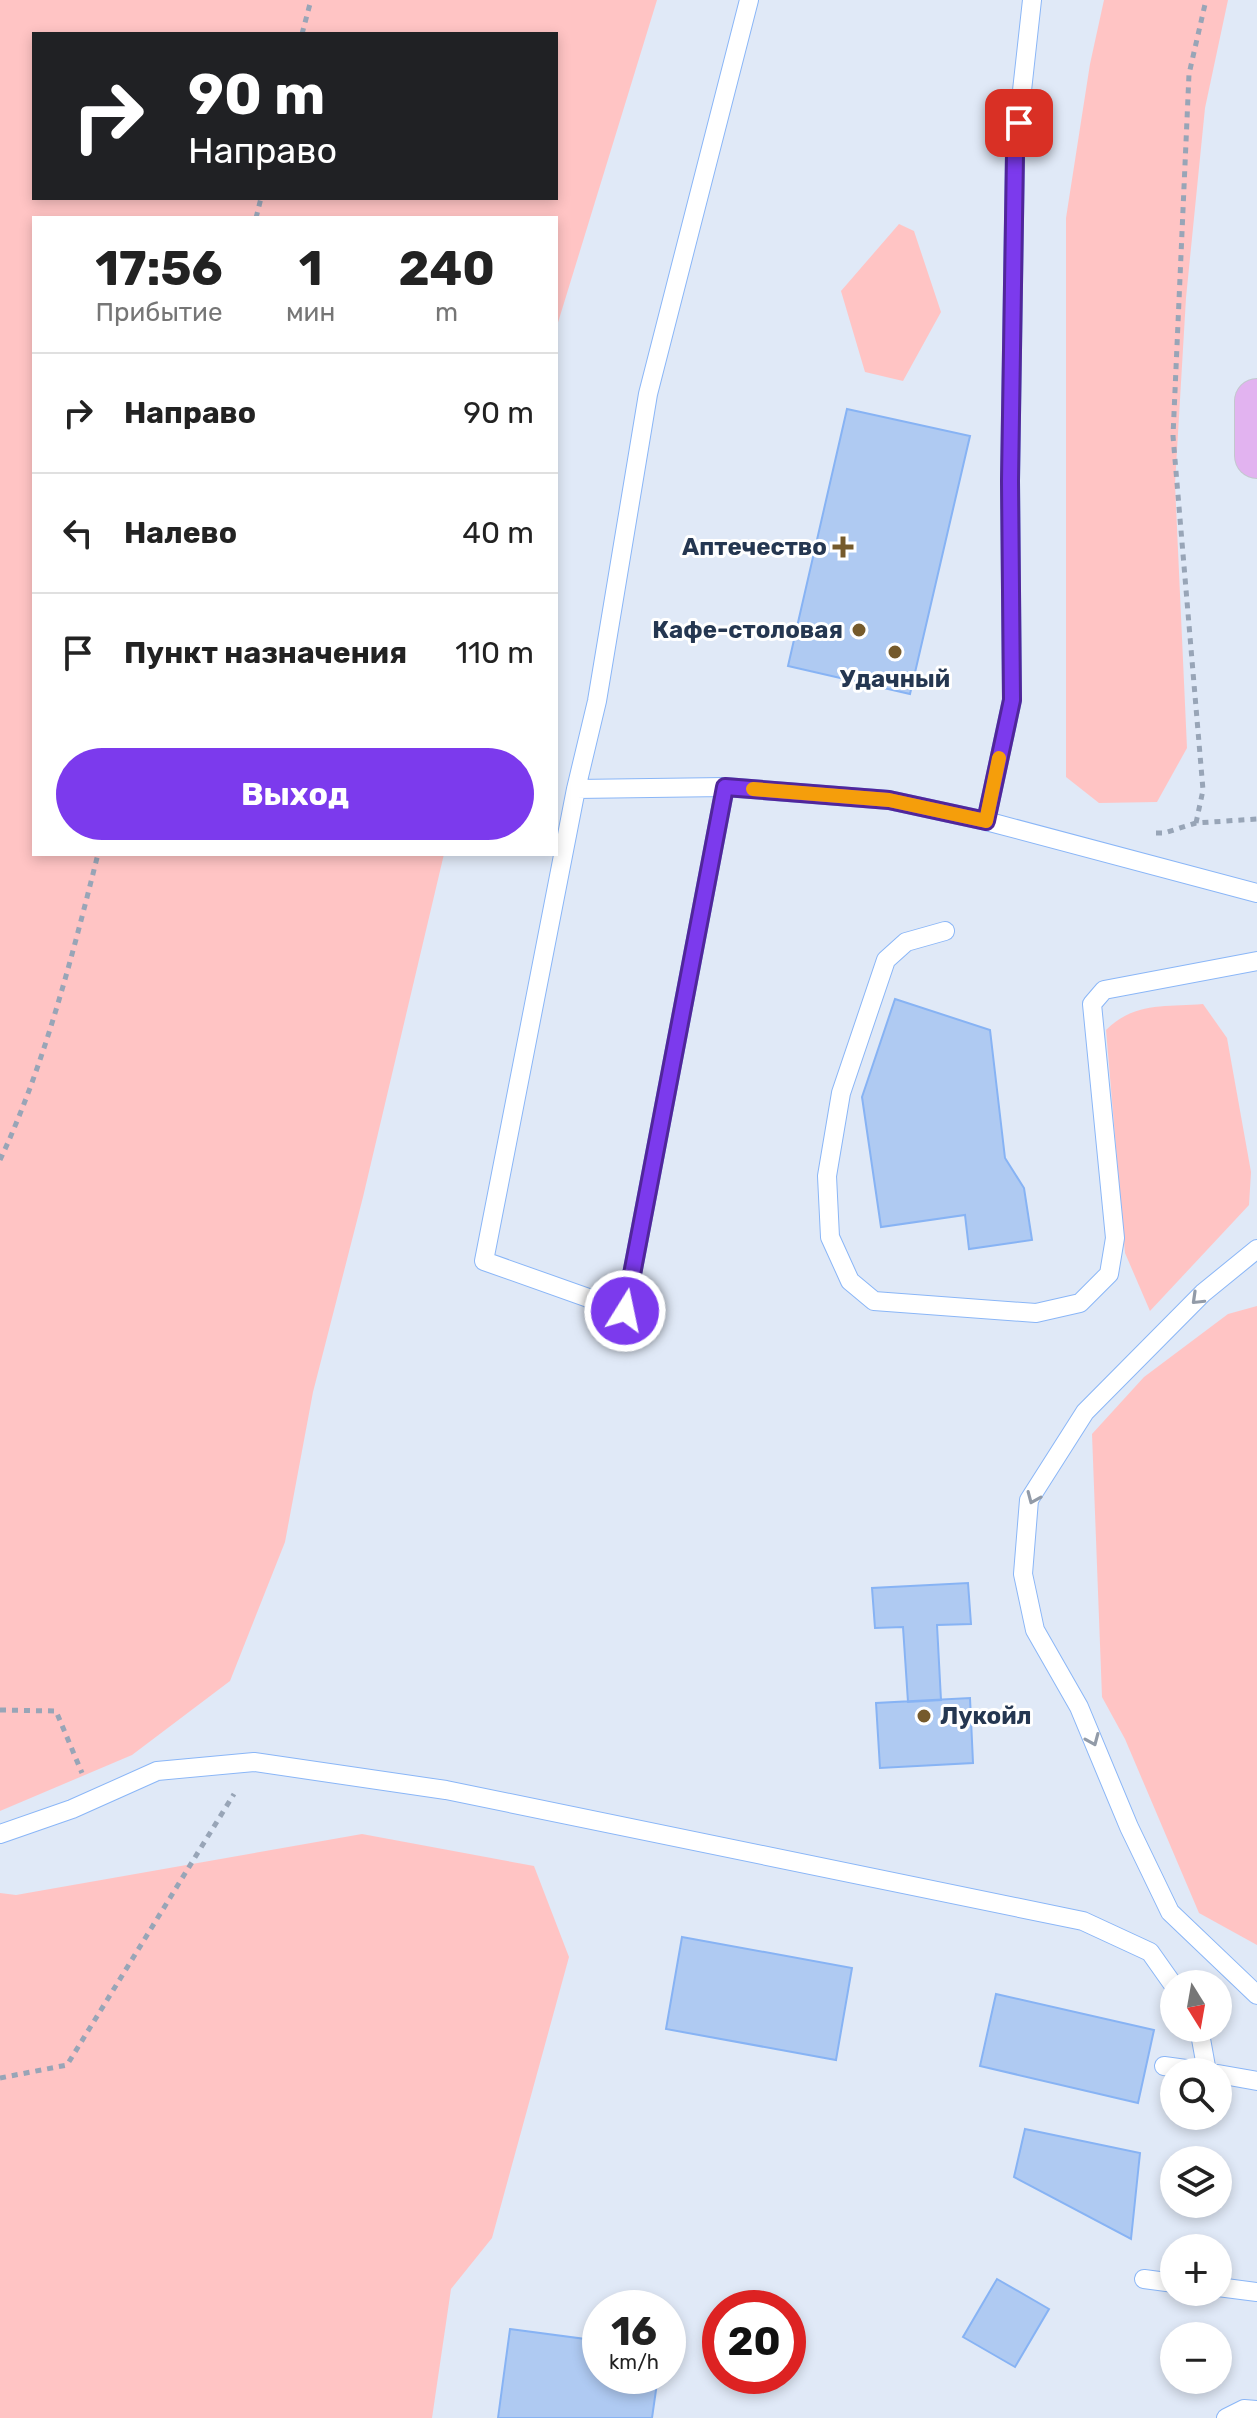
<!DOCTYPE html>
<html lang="ru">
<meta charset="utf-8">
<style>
body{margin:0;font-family:Rubik,sans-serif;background:#f2f2f2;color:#222;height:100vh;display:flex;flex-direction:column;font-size:30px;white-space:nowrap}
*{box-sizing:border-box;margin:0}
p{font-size:26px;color:#767676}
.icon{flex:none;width:44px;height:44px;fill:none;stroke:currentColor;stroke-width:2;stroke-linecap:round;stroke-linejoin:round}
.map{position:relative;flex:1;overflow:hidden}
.side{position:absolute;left:32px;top:216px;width:526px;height:640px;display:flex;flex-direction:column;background:#fff;border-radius:0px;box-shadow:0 4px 12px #0003}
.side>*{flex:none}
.guide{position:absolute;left:32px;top:32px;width:526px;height:168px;border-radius:0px;box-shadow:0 4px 12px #0003;background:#202124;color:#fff;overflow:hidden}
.needle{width:52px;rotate:169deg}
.controls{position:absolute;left:1160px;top:1970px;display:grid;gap:16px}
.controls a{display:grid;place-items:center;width:72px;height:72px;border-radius:50%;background:#fff;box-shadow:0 4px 12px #0003;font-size:40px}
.speed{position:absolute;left:582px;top:2290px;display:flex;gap:16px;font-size:40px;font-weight:700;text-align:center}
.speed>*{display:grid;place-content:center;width:104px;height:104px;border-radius:50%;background:#fff;box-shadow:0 4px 12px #0003;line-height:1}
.speed small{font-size:20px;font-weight:400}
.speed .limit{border:12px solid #d22;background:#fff;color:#111}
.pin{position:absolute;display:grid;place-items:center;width:68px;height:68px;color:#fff;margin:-34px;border-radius:16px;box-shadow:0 4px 12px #0006}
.me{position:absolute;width:88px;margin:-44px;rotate:10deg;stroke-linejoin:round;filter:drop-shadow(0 0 6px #0008)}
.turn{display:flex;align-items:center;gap:28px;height:168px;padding:0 24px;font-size:36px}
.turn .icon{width:104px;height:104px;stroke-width:2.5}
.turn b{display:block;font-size:56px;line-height:68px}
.eta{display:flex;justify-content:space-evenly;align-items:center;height:136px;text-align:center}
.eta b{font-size:48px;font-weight:700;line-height:56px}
.primary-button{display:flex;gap:16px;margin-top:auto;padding:16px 24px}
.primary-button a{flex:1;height:92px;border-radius:48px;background:#7c3aed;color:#fff;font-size:32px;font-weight:700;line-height:92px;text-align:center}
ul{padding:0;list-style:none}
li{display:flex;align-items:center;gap:24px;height:120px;padding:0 24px;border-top:2px solid #e0e0e0}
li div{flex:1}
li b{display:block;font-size:30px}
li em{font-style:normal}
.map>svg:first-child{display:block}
.green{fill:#ffc4c4;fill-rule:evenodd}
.building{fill:#afcaf2;stroke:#87b3f4;stroke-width:2}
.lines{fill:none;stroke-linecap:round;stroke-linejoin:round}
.service-casing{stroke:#8ab6f7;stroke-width:20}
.primary-casing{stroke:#c2c7ce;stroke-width:46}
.path{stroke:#98a5b7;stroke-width:5;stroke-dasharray:6 6;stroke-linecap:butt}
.service{stroke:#fff;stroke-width:18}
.primary{stroke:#e2b3f0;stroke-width:44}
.oneway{stroke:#929ba8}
.route-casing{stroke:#51269a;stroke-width:20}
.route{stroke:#7c3aed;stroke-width:14}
.slow{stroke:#f59e0b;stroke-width:14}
.poi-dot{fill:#755a2c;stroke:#fff;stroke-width:3}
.labels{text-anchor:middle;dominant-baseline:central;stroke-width:6;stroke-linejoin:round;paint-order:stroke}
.poi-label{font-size:24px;font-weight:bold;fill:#253751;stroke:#fff;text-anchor:end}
</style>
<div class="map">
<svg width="1257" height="2418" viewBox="0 0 1257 2418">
<rect width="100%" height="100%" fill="#e0e9f7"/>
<!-- green -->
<path class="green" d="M0 0H657L556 329V218H34V854H444L363 1197 313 1392 285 1542 230 1681 132 1755 0 1811ZM556 34V198H34V34Z
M1104 0H1228L1205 108 1186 298 1175 484 1187 748 1157 802 1099 803 1066 777V218L1090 64Z
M899 224 914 231 941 312 903 381 865 372 841 291Z
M1203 1004 1227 1038 1251 1172 1249 1205 1150 1311 1125 1253 1106 1030C1134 1002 1166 1007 1203 1004Z
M1257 1306V1945L1199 1913 1125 1739 1102 1697 1092 1434 1144 1377 1228 1314Z
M362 1834 534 1866 569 1957 492 2238 451 2289 432 2418H0V1893L16 1895Z"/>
<!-- building -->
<path class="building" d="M847 409 970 436 910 694 788 666Z
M895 999 990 1030 1005 1158 1024 1188 1032 1240 969 1249 965 1215 881 1227 862 1097Z
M968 1583 971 1624 937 1625 941 1700 908 1702 903 1627 875 1628 872 1588Z
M970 1698 973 1763 880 1768 876 1703Z
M682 1937 852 1968 836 2060 666 2029Z
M996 1994 1154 2030 1138 2103 980 2066Z
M1025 2129 1140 2153 1131 2239 1014 2177Z
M997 2279 1049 2309 1015 2367 963 2337Z
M510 2329 600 2341V2376H658L652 2418H498Z"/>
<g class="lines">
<!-- service casing -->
<g class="service-casing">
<path id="service" d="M725 787 625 1311 484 1261 576 789 597 701 648 394 749 0
M576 789 725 787 889 800 986 821 1257 893
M986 821 1012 700 1010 481 1015 154 1032 0
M945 931 906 942 886 960 841 1093 827 1176 830 1237 850 1281 874 1301 1036 1313 1080 1303 1109 1274 1115 1238 1092 1004 1104 990 1257 961
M1257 1249 1203 1293 1085 1412 1029 1500 1023 1574 1035 1630 1079 1707 1129 1827 1170 1912 1257 1995
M0 1834 72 1809 157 1771 254 1762 446 1790 1083 1921 1150 1952 1174 1986
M1199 2028 1207 2072
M1164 2066 1208 2072
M1218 2074 1257 2081
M1144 2279 1174 2283
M1218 2287 1257 2292
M1226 2418 1244 2409 1257 2410"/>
</g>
<!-- primary casing -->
<g class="primary-casing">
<path id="primary" d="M1257 401V456"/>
</g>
<!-- path -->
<path class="path" d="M302 34 311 0
M256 218 261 198
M1196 823 1203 790 1173 436 1189 74 1206 0
M1156 833H1164L1196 823 1257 819
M0 1160C45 1064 72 957 98 854
M0 1710 56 1711 82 1773
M0 2078 67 2065 234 1794"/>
<!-- service -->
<use href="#service" class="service"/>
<!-- primary -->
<use href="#primary" class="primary"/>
</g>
<!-- one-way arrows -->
<defs><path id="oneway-chevron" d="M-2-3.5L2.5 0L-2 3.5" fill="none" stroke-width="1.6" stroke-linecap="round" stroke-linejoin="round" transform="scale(2)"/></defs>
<g class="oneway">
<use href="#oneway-chevron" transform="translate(1197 1299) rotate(136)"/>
<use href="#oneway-chevron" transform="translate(1033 1498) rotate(113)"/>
<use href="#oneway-chevron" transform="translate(1093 1740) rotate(67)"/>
</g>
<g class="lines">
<!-- route casing -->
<g class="route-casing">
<path id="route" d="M625 1311 725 787 889 800 986 821 1012 700 1010 481 1015 154 1019 123"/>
</g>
<!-- route -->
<use href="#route" class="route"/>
<!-- slow -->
<path class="slow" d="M753 789 889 800 986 821 999 758"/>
</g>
<!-- markers -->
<g class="poi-dot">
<path d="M839 535h8v8h8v8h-8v8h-8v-8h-8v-8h8z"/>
<circle cx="859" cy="630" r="8"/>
<circle cx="895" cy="652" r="8"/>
<circle cx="924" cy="1716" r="8"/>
</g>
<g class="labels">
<!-- poi labels -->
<g class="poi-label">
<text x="827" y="547">Аптечество</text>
<text x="843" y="630">Кафе-столовая</text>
<text x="895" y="679" text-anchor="middle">Удачный</text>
<text x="940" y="1716" text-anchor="start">Лукойл</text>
</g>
</g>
</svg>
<div class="controls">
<a><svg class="needle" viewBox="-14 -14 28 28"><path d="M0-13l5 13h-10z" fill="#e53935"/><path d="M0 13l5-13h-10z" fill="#767676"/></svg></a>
<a><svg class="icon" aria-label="search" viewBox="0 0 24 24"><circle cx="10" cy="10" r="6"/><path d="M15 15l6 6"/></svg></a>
<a><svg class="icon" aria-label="layers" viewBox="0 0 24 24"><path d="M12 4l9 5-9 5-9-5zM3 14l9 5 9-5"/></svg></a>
<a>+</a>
<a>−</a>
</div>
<div class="speed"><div>16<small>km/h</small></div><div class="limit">20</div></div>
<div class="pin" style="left:1019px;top:123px;background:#d93025"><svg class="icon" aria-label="arrive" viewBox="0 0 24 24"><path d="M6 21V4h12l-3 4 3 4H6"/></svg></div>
<svg class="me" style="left:625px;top:1311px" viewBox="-20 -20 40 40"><circle r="17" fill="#7c3aed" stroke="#fff" stroke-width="3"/><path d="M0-11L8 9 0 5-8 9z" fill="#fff"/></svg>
<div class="guide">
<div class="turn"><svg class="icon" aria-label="right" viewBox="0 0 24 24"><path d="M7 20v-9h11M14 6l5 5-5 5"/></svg><div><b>90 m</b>Направо</div></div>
</div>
<section class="side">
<div class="eta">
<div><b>17:56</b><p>Прибытие</p></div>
<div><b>1</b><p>мин</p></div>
<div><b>240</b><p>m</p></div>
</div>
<ul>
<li><svg class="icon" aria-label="right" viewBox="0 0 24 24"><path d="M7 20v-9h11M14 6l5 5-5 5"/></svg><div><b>Направо</b></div><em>90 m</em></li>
<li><svg class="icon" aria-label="left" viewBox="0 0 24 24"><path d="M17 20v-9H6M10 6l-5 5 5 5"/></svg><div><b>Налево</b></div><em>40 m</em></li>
<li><svg class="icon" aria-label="arrive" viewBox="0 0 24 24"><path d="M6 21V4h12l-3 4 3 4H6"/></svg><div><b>Пункт назначения</b></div><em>110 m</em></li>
</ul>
<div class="primary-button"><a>Выход</a></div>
</section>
</div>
